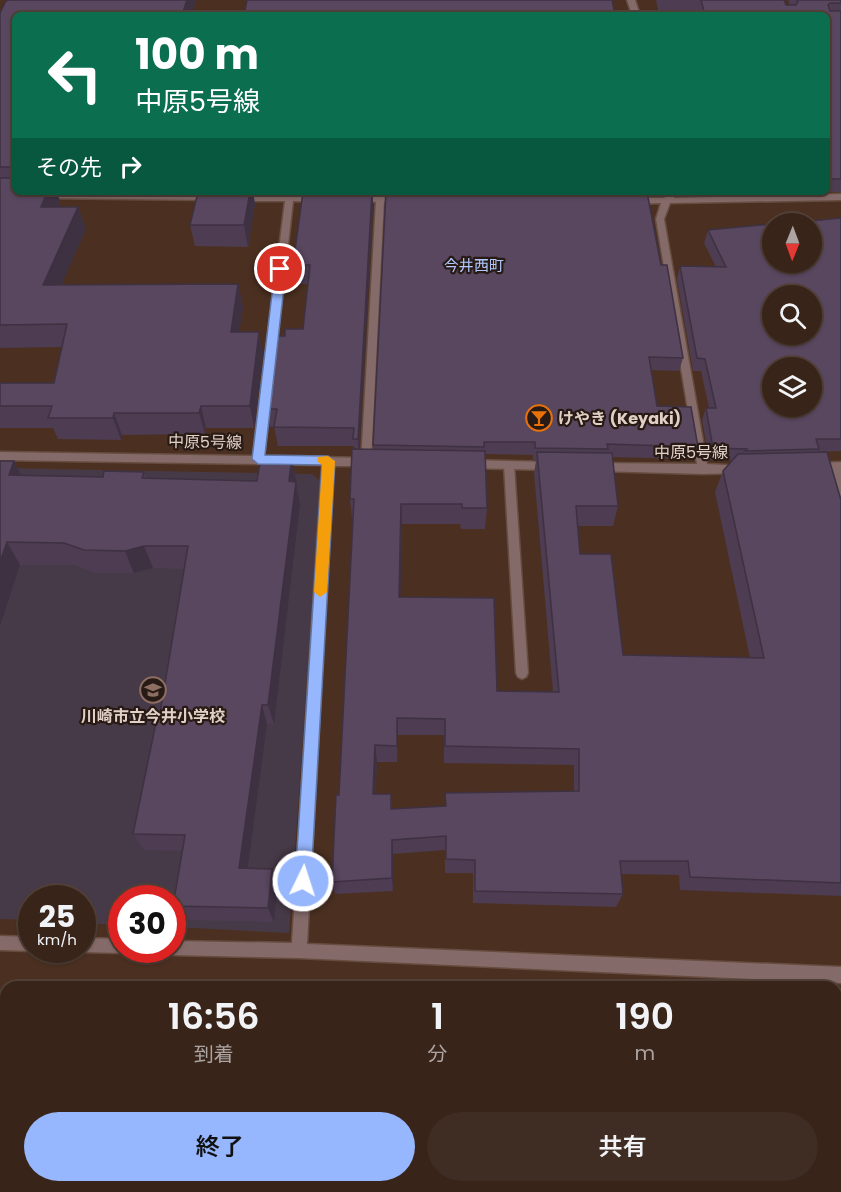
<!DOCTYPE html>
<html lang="ja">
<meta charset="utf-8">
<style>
body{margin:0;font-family:Poppins,"Noto Sans JP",sans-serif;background:#3f2c22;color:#f1f3f6;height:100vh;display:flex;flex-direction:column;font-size:22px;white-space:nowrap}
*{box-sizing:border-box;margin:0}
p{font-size:20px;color:#aba4a2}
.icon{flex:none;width:33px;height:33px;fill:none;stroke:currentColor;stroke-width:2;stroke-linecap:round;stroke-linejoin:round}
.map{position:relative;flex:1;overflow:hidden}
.panel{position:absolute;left:0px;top:981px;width:842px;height:212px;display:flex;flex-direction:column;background:#382419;border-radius:18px 18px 0 0;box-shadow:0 2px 4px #0004,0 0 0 2px #524138}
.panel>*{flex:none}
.banner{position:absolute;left:12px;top:12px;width:818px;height:183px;border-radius:9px;box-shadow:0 2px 4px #0004,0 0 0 2px #524138;background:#0b6e4f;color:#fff;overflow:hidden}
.needle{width:39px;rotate:181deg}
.tools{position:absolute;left:762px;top:213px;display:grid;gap:12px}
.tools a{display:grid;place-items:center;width:60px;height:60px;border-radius:50%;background:#382419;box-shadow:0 2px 4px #0004,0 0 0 2px #524138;font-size:30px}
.speed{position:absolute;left:18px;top:885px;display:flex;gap:12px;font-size:30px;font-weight:700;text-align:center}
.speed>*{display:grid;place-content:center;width:78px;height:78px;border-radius:50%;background:#382419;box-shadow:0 2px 4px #0004,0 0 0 2px #524138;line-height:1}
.speed small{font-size:15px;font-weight:400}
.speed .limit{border:9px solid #d22;background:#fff;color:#111}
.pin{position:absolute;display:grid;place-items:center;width:51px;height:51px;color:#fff;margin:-26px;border:3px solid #fff;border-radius:50%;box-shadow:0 2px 6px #0007}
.me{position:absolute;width:66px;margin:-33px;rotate:4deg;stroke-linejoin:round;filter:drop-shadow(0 0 4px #0008)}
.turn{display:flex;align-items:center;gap:21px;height:126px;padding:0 24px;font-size:27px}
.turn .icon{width:78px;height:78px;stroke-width:2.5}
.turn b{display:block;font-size:42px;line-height:51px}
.then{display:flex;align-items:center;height:57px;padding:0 24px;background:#0003;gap:12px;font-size:22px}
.eta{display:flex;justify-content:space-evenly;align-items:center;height:102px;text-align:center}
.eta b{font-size:36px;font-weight:600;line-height:42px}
.action{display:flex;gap:12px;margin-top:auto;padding:12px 24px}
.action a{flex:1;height:69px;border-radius:36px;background:#96b6fd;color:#111;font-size:24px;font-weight:600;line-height:69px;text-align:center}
.action a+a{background:#3f2c22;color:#f1f3f6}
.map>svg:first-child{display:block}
.education{fill:#473a48}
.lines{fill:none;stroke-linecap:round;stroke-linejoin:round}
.service-casing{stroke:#664d3f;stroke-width:3}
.minor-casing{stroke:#664d3f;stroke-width:3}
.tertiary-casing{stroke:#664d3f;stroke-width:3}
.service{fill:#846a69;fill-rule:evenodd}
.minor{fill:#846a69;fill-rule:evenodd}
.tertiary{fill:#846a69;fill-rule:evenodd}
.rail-casing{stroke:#a08a7e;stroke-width:8}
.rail{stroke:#281b15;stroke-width:6;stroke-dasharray:17;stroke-linecap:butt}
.wall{fill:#4d3c52;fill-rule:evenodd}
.shaded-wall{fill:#3e3142}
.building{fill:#59465f;stroke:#3e3142;stroke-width:1.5;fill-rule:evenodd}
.route{fill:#96b6fd;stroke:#6276a4;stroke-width:1.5}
.slow{fill:#f59e0b}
.labels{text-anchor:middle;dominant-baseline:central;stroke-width:4.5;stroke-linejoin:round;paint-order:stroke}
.far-neighbourhood-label{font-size:15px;fill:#b1c9ff;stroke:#281b15}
.poi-label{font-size:16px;font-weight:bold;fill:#e2d0c7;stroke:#281b15;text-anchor:start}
.street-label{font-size:16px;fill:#e2d0c7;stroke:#281b15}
</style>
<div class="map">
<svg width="841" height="1192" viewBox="0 0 841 1192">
<rect width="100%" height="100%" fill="#4b3021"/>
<!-- education -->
<path class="education" d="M0 468 312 474 321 482 289 933 173 927 172 898H122L121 925 83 923 82 898H32L31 920 0 919Z"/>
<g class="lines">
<!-- service casing -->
<g class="service-casing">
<path id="service" d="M380 197 384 200 371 462 366 466 361 462 376 200Z
M509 461 514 465 528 673 526 677 522 679 518 677 516 673 504 465Z
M0 936 32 937V950H37L32 951 0 950Z
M82 938 122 939V950H128L122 953 82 952 76 950H82Z"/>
</g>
<!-- minor casing -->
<g class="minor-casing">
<path id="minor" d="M627 0H635L640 15H632Z
M286 192H294V196H318L322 199 318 202 293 201 264 456 368 458 373 462 368 466H333L307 944 841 967V983L299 958 172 955 167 953 165 950H172V941L292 943 322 465 0 460V452L253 456 285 201H239L235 198 239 195 285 196Z
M41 193 213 194 217 197 213 200 38 198V194Z
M671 193 674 194V198L841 194V200L670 203 664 219 707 464 744 466 745 469 744 472 740 473 703 474 598 471 593 467 598 463 697 464 656 219 661 203 632 204 628 201 632 198H664Z
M359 196 402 197 406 200 402 203 356 201V197Z
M469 460 551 462 556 466 551 470 469 468 464 464Z
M841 462V497L835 493 829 471H817L812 467 817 463Z"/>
</g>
<!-- tertiary casing -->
<g class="tertiary-casing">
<path id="tertiary" d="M0 1130 6 1132V1149L0 1147Z
M107 1186H134L136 1192H109Z"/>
</g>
<!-- service -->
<use href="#service" class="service"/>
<!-- minor -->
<use href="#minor" class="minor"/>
<!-- tertiary -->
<use href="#tertiary" class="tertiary"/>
<!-- rail casing -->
<g class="rail-casing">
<path id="rail" d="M0 1015 6 1016
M0 1044 6 1046
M346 1186 357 1192
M420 1186 431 1192"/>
</g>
<!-- rail -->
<use href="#rail" class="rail"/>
</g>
<!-- wall -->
<path class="wall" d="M656 0H784L786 5H790L788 0H841V192H826V15H699L697 10H658Z
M0 13 15 15V192L60 201 58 207H78L86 229 61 285 238 284 243 307 239 332H259L263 354 254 428H206L205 434 122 435 121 440 58 439 53 428H0V383H54L62 347 0 348Z
M198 192H257V193H253L255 204 248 247 195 246 190 225Z
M303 192H457V193H468V192H647L661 265 683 358 679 371 651 370 657 406 698 447 694 459 612 457 618 506 613 526H578L580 554 623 655 750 658 715 492 723 471 732 460H709L702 420 706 408H709L701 371H693L677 279 680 266 716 267 704 243 708 230 841 218V451L817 452 841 500V896L680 890 679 875 621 874 623 894 616 907 473 903V873H445V850L393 854V891L335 894 332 882 339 795 353 519H352L350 499 354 446H278L274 427H270L266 409 285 336 303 329 308 284H296L293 265ZM373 195H385L373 449H359L373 205ZM485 454 533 455V461H536L534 473 553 692 497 691 400 597 402 524H460L461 529H485L487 508ZM398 735H444V763L574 765V791L445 793V806L392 809 391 794H375L377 762H397Z
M679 192H820L680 194Z
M292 456 300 505 274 724H267L248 868 278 883 274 922 183 920 173 906 182 851 144 850 133 834 160 713 184 569 153 568 134 573H95L75 565H20L0 626V461L21 476 103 477 144 472 146 478 257 481Z
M836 1036H841V1134L836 1133Z
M602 1186H707V1192H602Z"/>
<!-- shaded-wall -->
<path class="shaded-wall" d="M187 0H196L192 15H182Z
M47 192H57L60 201 49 229 41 207Z
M250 192H253L255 204 248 247 244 225Z
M372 192 373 205 359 457 358 439Z
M78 207 86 229 52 307 43 285Z
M238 284 243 307 236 354 231 332Z
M259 332 263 354 254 428 250 406Z
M201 406 206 428 205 434 199 413Z
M114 413 122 435 121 440 113 418Z
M292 456 296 480 293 505 289 481Z
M14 461 26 485 9 475Z
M296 482 300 505 274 724 268 705Z
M401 504 402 524 400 616 399 597Z
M7 542 20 565 0 626V562Z
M144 546 153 568 134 573 125 551Z
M262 705 267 724 246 882 239 868Z
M397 718 398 735 397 762Z
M375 745 377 762 374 809 373 794Z
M392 840 393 854V891L392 878Z
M272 869 278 883 274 922 268 908Z"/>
<!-- building -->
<path class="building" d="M9 0H187L182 15H15V167H0V13L6 1Z
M247 0H612L615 15H244Z
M701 0H784L786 5H796L798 2 797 0H841V3H830L828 5 830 11H841V179H826V15H705Z
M0 178H15V192H47L41 207H78L43 285 238 284 231 332H259L250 406H201L199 413H114L113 418H48L52 406H0V383H54L67 324 0 325Z
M198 192H250L244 225H190Z
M303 192H372L358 439H353L354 428 274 427 277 409H266L275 336H285V329H303L310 265H293Z
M386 192 506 194 647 192 661 265H667L683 358 649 357 657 406 691 407 698 447 607 444 608 449 535 448V442H484V447L373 445Z
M841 218V439H816L819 449 745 451 747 449 713 448 706 408H716L705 359 697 358 680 266 726 267 708 230 772 224V262H812V224H781ZM772 296H812V334H772ZM772 368H812V406H772Z
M352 449 485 451 487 508H462V504H401L399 597 494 598 497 691 559 692 537 452 612 453 618 506H576L580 554H611L623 655 764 658 723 471 738 454 827 452 841 500V883L690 877 688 861H620L623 894 475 891V860L446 859V836L392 840V878L332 882 336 795H339L354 499H350ZM397 718 445 719V746L579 749V791L445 793 446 806 391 809V794H373L375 745 397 746Z
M261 456H292L289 481 296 482 268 705H262L239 868 272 869 268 908 173 906 185 835 133 834 158 713H160L188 546H144L125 551 84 550 64 543 7 542 0 562V461H14L9 475 103 477 104 471 144 472 142 478 257 481Z
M836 1036H841V1127L836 1126Z
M611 1186H707V1192H612Z"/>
<!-- route -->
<path class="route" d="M280 266 286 269 265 455 328 456 335 461 311 881 309 886 303 889 297 886 295 881 322 465 258 464 252 459 275 269Z"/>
<!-- slow -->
<path class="slow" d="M328 456 335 461 327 592 320 597 314 592 322 465 317 461 318 457Z"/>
<!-- icons -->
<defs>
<g id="bar-ring" transform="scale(1.35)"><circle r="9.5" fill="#281b15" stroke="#e8710a" stroke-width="1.5"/><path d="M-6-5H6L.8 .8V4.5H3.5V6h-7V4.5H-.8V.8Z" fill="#e8710a"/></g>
<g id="school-ring" transform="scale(1.35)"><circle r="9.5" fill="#281b15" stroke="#8d6e63" stroke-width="1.5"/><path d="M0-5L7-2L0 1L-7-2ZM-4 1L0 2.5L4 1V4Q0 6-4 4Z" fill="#8d6e63"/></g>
</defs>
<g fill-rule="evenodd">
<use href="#bar-ring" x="539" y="418"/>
<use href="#school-ring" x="153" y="690"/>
</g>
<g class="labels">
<!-- far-neighbourhood labels -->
<g class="far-neighbourhood-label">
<text x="474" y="265">今井西町</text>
</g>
<!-- poi labels -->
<g class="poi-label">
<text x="558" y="418">けやき (Keyaki)</text>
<text x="153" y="716" text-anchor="middle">川崎市立今井小学校</text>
</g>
<!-- street labels -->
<g class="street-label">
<text transform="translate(205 442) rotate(1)">中原5号線</text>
<text x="691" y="452">中原5号線</text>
</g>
</g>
</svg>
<div class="tools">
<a><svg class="needle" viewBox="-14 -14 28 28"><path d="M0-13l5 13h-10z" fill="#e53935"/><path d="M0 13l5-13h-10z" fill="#aba4a2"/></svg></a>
<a><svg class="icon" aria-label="search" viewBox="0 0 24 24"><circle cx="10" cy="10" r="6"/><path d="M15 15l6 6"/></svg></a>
<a><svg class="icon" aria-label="layers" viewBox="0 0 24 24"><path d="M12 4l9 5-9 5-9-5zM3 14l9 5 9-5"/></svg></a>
</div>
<div class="speed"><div>25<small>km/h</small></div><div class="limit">30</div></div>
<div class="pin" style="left:280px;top:269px;background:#d93025"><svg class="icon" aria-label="arrive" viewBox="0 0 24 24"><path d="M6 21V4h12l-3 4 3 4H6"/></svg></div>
<svg class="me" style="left:303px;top:881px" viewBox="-20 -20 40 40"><circle r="17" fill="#96b6fd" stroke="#fff" stroke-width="3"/><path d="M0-11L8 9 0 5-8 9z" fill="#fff"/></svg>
<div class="banner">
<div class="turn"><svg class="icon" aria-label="left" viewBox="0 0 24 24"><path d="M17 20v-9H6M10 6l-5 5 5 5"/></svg><div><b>100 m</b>中原5号線</div></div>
<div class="then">その先<svg class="icon" aria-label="right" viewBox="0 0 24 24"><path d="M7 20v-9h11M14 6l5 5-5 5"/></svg></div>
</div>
<section class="panel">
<div class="eta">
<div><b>16:56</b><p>到着</p></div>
<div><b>1</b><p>分</p></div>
<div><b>190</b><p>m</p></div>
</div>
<div class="action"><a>終了</a><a>共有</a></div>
</section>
</div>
